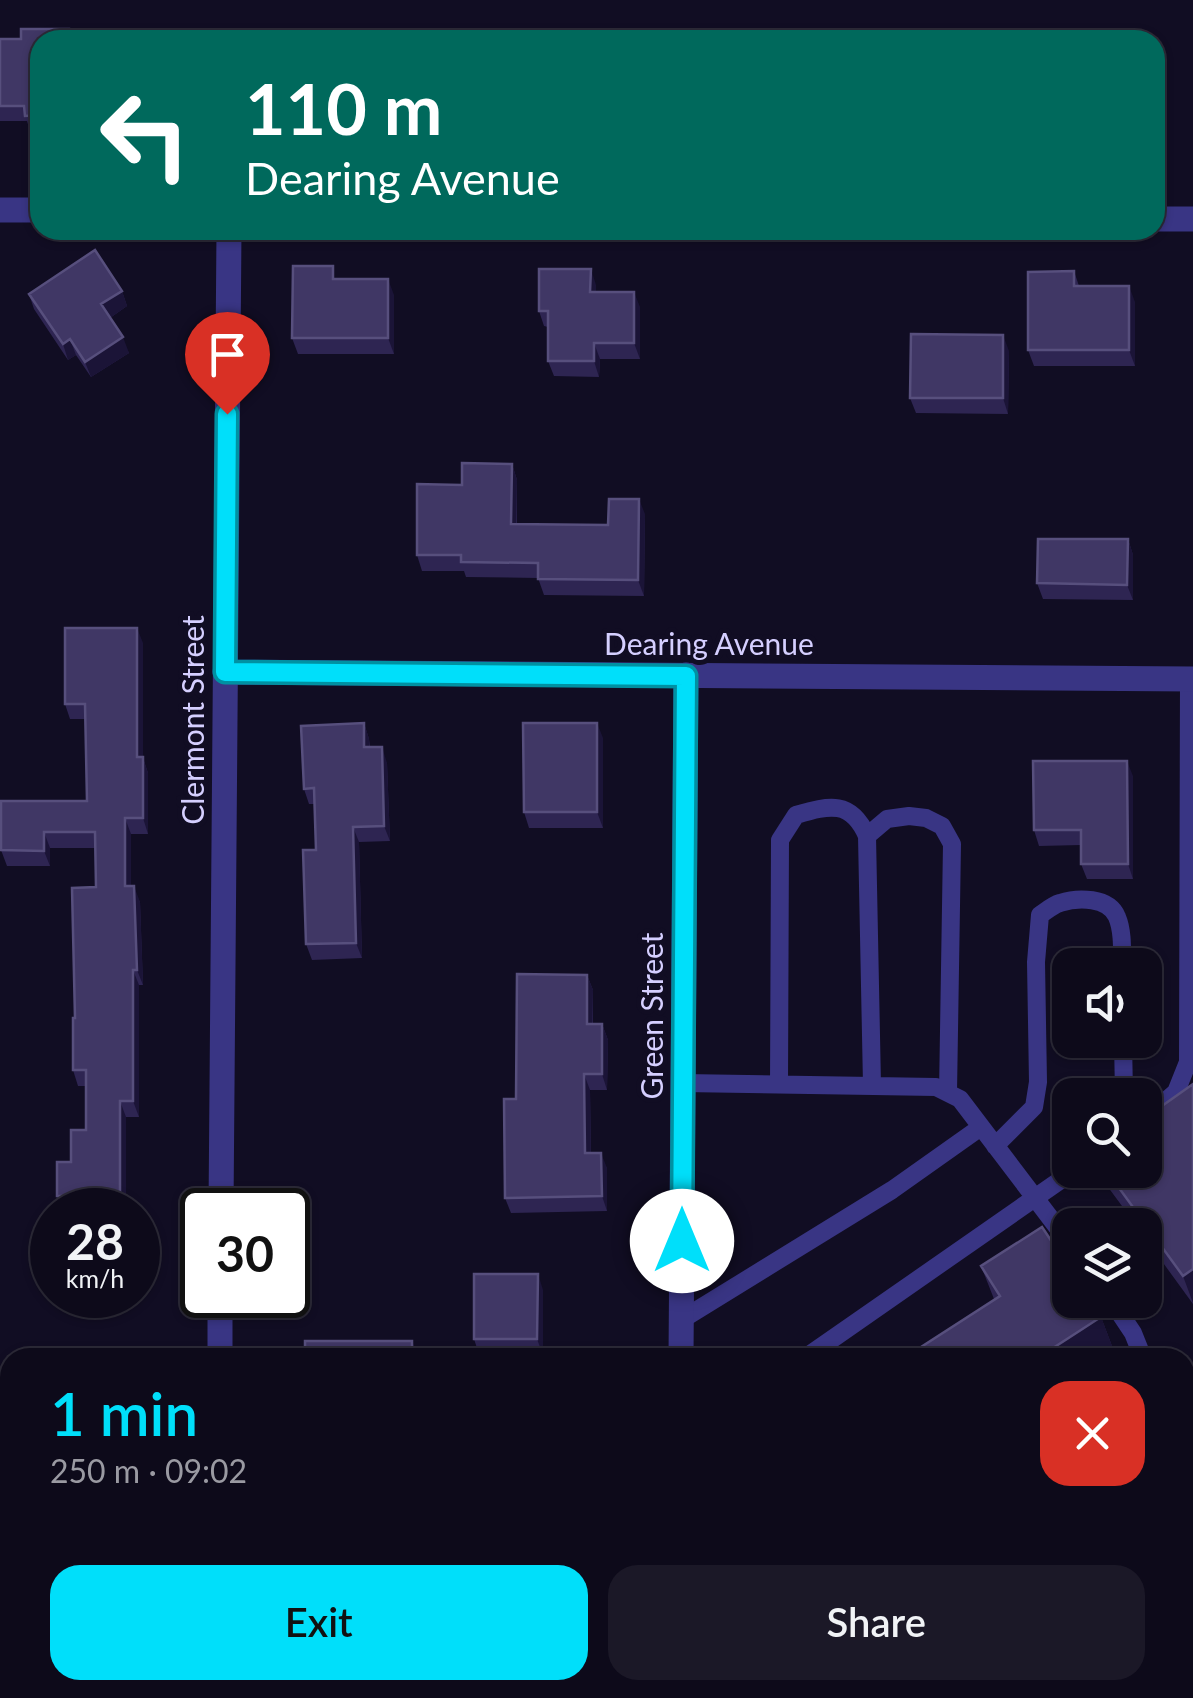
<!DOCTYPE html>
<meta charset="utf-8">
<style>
body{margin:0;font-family:Lato,sans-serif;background:#1b1827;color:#f1f3f6;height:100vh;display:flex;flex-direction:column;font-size:38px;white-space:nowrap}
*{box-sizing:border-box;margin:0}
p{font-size:32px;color:#9a9aa2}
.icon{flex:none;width:55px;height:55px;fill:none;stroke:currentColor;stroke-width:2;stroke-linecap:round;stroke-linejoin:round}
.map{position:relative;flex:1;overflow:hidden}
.details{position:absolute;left:0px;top:1348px;width:1195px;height:352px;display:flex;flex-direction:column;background:#0d0a1a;border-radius:30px 30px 0 0;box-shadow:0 2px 8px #0004,0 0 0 2px #2d2b39}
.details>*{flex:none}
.guide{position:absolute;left:30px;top:30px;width:1135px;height:210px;border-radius:30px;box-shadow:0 2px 8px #0004,0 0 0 2px #2d2b39;background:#00695c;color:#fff;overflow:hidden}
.fabs{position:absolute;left:1052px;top:948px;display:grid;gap:20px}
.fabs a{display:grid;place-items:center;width:110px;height:110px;border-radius:20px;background:#0d0a1a;box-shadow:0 2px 8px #0004,0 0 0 2px #2d2b39;font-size:50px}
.speed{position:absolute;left:30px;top:1188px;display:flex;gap:20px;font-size:50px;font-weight:700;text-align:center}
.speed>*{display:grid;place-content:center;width:130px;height:130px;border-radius:50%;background:#0d0a1a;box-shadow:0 2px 8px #0004,0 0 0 2px #2d2b39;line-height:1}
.speed small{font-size:25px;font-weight:400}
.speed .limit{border:5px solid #111;border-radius:15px;background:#fff;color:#111}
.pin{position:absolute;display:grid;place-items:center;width:85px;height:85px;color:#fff;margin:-102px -42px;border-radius:50% 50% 50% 0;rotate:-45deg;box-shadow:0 0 10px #0007}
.pin .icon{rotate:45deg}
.me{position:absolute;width:110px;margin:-55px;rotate:0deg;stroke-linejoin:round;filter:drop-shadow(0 0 8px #0008)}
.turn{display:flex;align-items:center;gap:35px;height:210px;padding:0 50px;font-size:45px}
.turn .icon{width:130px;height:130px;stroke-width:2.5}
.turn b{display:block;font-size:70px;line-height:85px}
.round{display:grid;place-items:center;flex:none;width:105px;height:105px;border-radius:30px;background:#1b1827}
.summary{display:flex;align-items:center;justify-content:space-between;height:170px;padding:0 50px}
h1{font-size:60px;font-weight:600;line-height:75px;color:#00dffa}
.cta{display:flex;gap:20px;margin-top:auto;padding:20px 50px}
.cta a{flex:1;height:115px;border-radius:30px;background:#00dffa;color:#111;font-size:40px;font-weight:600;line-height:115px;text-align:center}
.cta a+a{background:#1b1827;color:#f1f3f6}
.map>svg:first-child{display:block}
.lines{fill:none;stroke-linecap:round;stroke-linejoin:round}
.lane{stroke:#393584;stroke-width:18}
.street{stroke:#393584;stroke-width:25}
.wall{fill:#2e2552}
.shaded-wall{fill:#1b1437}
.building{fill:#403765;stroke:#574f7d;stroke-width:2.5}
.route-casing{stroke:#0091a2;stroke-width:25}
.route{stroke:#00dffa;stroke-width:18}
.labels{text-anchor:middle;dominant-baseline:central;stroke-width:10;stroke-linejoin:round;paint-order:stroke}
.street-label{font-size:30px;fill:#d5cfff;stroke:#110d23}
</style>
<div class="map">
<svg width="1193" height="1698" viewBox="0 0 1193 1698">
<rect width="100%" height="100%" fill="#110d23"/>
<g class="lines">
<!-- lane -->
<path class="lane" d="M867 836 887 819 909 816 926 818 942 826 952 844 948 1093
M1123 1040 1124 1095
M683 1083 936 1087 960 1099 1070 1244
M779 1084 780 840 796 815C830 805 851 800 867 836L872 1085
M1145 1119 1176 1092 1188 1062 1189 679
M995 1146 1034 1107 1038 1082 1036 962 1040 915C1046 911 1053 905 1060 903 1078 897 1109 897 1117 917 1123 931 1122 950 1122 965
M1111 1300 1133 1333 1143 1358
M681 1320 892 1190 981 1127
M805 1358 1075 1170
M1185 1454 1193 1536
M834 1698 837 1690"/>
<!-- street -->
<path class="street" d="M0 210H40
M1155 219H1193
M225 672 1193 679
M221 1210 229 230
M220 1358V1295
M681 1358 686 675
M0 1643 10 1651
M56 1690 65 1698
M772 1690 782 1698
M108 1698 115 1690"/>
</g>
<!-- wall -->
<path class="wall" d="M69 29 73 40H40V131H30L27 121H0V39H21Z
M1074 271 1079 286 1135 302V366H1034L1028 350Z
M337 279 394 295V354H298L292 338Z
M596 285V292L640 307V359H600L599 377 554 376 548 361V327L544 326 539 311Z
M122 291 127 306 110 318 129 353 91 377 76 355 68 360 34 309 29 294Z
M1009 351 1008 414 916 413 910 398Z
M512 464 517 480V524L608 525 645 514 644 596 544 595 538 578 466 577 464 571H422L417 555 462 485Z
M1128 539 1133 555V600L1043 599 1037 583Z
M143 643V758L148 773V834H131V886L140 902 143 985H139V1117H126V1210H62L57 1196 71 1162 86 1130V1086H78L73 1070 75 1018 96 887 95 848H50V866H7L1 850 87 801 86 719H70L65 704Z
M364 723 369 739 370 747 387 763 390 841 359 842 362 958 312 960 306 944 316 850 314 804H309L304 789Z
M603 738V828H529L524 812Z
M1133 776V879H1087L1081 864V845L1039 846 1034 830Z
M587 975 593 990V1024H602L608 1040 607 1090H590L591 1153 607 1168V1211L511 1213 505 1198 516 1099Z
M1193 1084V1304L1145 1238V1225H1136L1105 1183 1100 1170H1145Z
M981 1266 1101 1317 1112 1346 994 1299Z
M543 1290V1355L479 1354 474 1339Z
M10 1425V1552H5L0 1539V1426Z"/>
<!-- shaded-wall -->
<path class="shaded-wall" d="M591 269 596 285V307L590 292Z
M388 279 394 295V354L388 338Z
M1129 286 1135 302V366L1129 350Z
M122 291 127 306 107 320 101 304Z
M634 292 640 307V359L634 343Z
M1003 335 1009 351 1008 414 1003 398Z
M123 337 129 353 91 377 85 362Z
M70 339 76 355 68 360 63 344Z
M594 343 600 359 599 377 594 361Z
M512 464 517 480 516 540 511 524Z
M639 499 645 514 644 596 638 580Z
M1128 539 1133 555V600L1127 585Z
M137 628 143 643V758L148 773V834L143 818 137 757Z
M364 723 369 739 370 763 364 747Z
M597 723 603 738V828L597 812Z
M382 747 387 763 390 841 384 826Z
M1127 761 1133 776V879L1128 864Z
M125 818 131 834V902L125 886Z
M353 827 359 842 362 958 356 943Z
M44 832 50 848V866L44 851Z
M134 886 140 902 143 985 137 970Z
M133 970 139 985V1117L133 1101Z
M587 975 593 990 592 1039 587 1024Z
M602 1024 608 1040 607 1090 602 1074Z
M584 1074 590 1090 591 1169 585 1153Z
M120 1101 126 1117V1210H120Z
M601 1153 607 1168V1211L602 1196Z
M1193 1269V1303L1183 1276Z
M538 1274 543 1290V1355L537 1339Z
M1101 1317 1112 1346 1094 1358H1049L1047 1352Z
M412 1341 418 1356V1358H412Z"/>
<!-- building -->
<path class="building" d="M21 29H69V40H40V115L25 116 24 106H0V39H21Z
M794 35 830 36V40H794Z
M95 250 122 291 101 304 123 337 85 362 70 339 63 344 29 294Z
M293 266H333V279H388V338H292Z
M539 269H591L590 292H634V343H594V361H548V311H539Z
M1074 271V286H1129V350H1028V272Z
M911 334 1003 335V398H910Z
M462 463 512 464 511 524 608 525 609 499H639L638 580 538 579V563L461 562V555H417V484L462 485Z
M1038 539H1128L1127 585 1037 583Z
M65 628H137V757H143V818H125V886H134L137 970H133V1101H120V1210H71V1196H57V1162H71V1130H86V1070H73V1018H75L72 888 96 887 95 832H44V851L1 850V801H87L85 704H65Z
M364 723V747H382L384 826 353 827 356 943 306 944 303 850H316L314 788 304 789 301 726Z
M523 723H597V812H524Z
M1033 761H1127L1128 864H1081V830H1034Z
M517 974 587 975V1024H602V1074H584L585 1153H601L602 1196 505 1198 504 1099H516Z
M1193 1084V1269L1183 1276 1106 1170H1145V1118Z
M1042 1227 1070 1269V1300H1090L1101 1317 1047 1352 1050 1358H904L1000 1296 981 1266Z
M474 1274H538L537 1339H474Z
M305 1341H412V1358H305Z
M10 1425V1536H0V1426Z
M217 1690H314L315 1698H218Z"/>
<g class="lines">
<!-- route casing -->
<g class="route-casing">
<path id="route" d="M227 414 225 672 686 676 682 1241"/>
</g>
<!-- route -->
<use href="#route" class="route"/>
</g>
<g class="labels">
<!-- street labels -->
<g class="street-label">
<text x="709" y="643">Dearing Avenue</text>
<text transform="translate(192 720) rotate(-90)">Clermont Street</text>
<text transform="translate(651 1016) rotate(-90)">Green Street</text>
</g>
</g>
</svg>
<div class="fabs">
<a><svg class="icon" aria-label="sound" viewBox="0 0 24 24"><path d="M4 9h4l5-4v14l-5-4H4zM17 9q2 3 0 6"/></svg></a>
<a><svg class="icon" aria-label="search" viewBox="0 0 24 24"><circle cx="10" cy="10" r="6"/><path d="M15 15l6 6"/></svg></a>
<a><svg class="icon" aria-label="layers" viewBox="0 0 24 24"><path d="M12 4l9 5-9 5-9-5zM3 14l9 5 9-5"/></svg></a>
</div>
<div class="speed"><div>28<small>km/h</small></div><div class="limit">30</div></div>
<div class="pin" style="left:227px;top:414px;background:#d93025"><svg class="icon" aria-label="arrive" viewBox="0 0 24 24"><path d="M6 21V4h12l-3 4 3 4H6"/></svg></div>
<svg class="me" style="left:682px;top:1241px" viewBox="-20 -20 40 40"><circle r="19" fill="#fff"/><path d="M0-13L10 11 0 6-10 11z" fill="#00dffa"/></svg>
<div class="guide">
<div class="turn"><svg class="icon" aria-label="left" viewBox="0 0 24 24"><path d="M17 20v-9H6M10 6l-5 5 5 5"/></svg><div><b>110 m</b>Dearing Avenue</div></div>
</div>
<section class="details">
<div class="summary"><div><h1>1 min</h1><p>250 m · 09:02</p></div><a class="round" style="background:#d93025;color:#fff"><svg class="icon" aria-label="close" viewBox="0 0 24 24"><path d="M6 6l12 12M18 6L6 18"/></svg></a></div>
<div class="cta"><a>Exit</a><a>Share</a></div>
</section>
</div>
